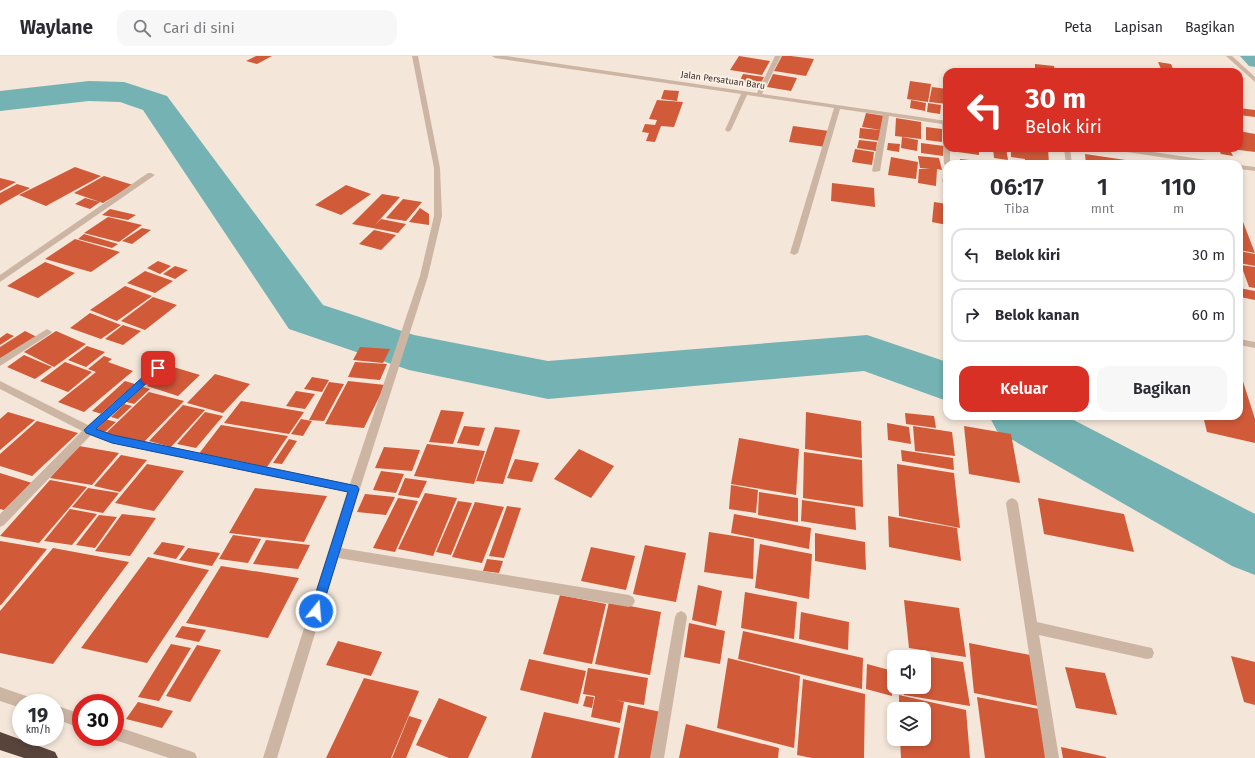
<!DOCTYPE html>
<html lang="id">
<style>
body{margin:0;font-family:"Fira Sans",sans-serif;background:#f7f7f7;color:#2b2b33;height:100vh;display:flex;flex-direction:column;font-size:15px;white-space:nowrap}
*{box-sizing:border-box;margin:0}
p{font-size:13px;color:#7c7c81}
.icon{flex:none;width:22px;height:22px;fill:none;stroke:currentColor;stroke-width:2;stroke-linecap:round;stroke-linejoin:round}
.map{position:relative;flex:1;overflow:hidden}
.drawer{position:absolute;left:943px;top:104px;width:300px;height:260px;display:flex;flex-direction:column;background:#fff;border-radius:12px;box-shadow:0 2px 6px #0003}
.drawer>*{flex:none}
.top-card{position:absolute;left:943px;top:12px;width:300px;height:84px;border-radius:12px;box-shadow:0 2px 6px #0003;background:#d93025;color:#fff;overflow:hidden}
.tools{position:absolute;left:887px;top:594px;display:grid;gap:8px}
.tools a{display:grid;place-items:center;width:44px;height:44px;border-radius:8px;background:#fff;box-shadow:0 2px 6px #0003;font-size:20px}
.speed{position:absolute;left:12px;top:638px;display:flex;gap:8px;font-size:20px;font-weight:700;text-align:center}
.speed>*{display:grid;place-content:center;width:52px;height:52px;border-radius:50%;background:#fff;box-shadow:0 2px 6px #0003;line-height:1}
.speed small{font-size:10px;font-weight:400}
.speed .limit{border:6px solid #d22;background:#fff;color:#111}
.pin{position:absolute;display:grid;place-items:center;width:34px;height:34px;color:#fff;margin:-17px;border-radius:8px;box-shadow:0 2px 6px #0006}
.me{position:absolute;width:44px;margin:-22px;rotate:17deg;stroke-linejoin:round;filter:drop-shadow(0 0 3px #0008)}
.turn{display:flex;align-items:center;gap:14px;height:84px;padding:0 16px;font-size:18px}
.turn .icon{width:52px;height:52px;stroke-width:2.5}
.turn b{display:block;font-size:28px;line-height:34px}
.eta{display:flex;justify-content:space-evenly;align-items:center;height:68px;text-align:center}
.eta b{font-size:24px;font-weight:600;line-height:28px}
.primary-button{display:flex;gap:8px;margin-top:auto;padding:8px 16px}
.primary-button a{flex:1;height:46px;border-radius:12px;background:#d93025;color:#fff;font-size:16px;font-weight:600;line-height:46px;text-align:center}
.primary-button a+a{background:#f7f7f7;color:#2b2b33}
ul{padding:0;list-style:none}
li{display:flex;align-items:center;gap:12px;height:54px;margin:0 8px 6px;padding:0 8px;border:2px solid #e1e1e2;border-radius:12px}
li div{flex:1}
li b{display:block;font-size:15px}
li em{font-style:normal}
header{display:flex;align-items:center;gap:24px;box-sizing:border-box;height:56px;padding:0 20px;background:#fff;border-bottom:1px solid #e1e1e2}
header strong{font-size:19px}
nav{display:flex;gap:22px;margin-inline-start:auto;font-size:14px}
.search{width:280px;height:36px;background:#f7f7f7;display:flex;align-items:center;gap:10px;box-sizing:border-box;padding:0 14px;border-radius:12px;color:#7c7c81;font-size:15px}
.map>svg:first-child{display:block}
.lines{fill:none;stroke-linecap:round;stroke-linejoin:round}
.canal{fill:#75b2b3;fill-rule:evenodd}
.river{fill:#75b2b3;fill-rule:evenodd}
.building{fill:#d15a39}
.minor{fill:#cdb5a4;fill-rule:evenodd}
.highway{fill:#59443c;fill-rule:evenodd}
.route{fill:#1a73e8;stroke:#114b97}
.labels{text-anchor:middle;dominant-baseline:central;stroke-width:4;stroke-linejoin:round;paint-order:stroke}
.far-street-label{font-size:9px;fill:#372b26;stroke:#fbf0e5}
</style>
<header>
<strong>Waylane</strong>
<div class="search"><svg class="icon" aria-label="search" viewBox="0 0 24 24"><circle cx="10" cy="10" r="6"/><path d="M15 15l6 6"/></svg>Cari di sini</div>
<nav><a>Peta</a><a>Lapisan</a><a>Bagikan</a></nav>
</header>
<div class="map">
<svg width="1255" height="702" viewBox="0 0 1255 702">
<rect width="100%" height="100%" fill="#f4e6d9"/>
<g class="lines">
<!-- canal -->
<path class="canal" d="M1240 0H1255V11L1249 10Z"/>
<!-- river -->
<path class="river" d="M89 25 124 26 167 40 323 249 414 279 548 305 867 279 947 306V345L864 315 548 343 409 314 289 273 143 54 120 46 89 45 0 55V35Z
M989 360H1066L1255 458V519L1232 510 997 375Z"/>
</g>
<!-- building -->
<path class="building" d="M256 0H272L257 8 246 5Z
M739 0 770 5 762 19 730 14Z
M782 0H791L814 3 806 20 774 15Z
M1158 6 1171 8 1174 15 1161 13Z
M1035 8 1054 10 1055 16H1035Z
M743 18 764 21 760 29 739 26Z
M773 18 797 22 791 35 767 31Z
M910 25 931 28 928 46 907 43Z
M932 31 947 33V48L929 46Z
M664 34 679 35 677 45 661 43Z
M657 44 683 46 674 71 661 70 655 86 646 85 649 77 642 76 645 68 655 69 657 64 649 63Z
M911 44 926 47 925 55 910 52Z
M928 47 941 49 940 58 927 56Z
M1239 52 1255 54V61L1239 59Z
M866 57 885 60 881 74 862 71Z
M896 62 921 66V83L895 80Z
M793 70 829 75 826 91 789 86Z
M926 71 942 73V86L926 84Z
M860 72 880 74V85L859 82Z
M1239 75 1255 78V96L1232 93 1239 92Z
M902 81 918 84 917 95 901 92Z
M859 84 877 86 876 95 857 92Z
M888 87 900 88 899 96 887 94Z
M921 87 944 90 943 100 921 97Z
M957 92H979V99L958 96Z
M993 92H1006L1008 104 994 102Z
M1011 92H1048L1049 108H1025V103L1011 101Z
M1218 92H1229L1233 100 1221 98Z
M855 93 874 96 872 109 852 106Z
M1085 98 1146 107V108H1086Z
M918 100 939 102 942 114 937 113 936 130 918 127 919 113H930L920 112Z
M891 101 918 106 916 123 888 119Z
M960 103 988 106V108H961Z
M75 111 101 120 46 150 19 139Z
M104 120 133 129 103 147 74 137Z
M0 122 16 126 0 135Z
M832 127 874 132 875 151 831 145Z
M17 128 30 132 0 149V137Z
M346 129 371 138 341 159 315 149Z
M382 138 400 141 375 169 381 163 406 168 398 177 352 168Z
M85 142 100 146 90 153 75 148Z
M403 143 422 146 406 165 386 162Z
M934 146 947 148V169L932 166Z
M420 152 429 158V169L409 166Z
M110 153 136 159 128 164 102 159Z
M108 161 142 169 119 186 84 177Z
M1239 166H1243L1255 197 1239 194Z
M142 172 151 174 132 188 122 185Z
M374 174 396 179 381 194 359 188Z
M84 178 118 188 112 192 78 183Z
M75 183 120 196 91 216 45 203Z
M1239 195 1255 198V210L1239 207Z
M158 205 171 210 160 218 147 212Z
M45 206 75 217 38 242 7 230Z
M1241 209 1255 211V232L1249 231Z
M175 210 188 214 175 223 163 218Z
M145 215 173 225 155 237 127 227Z
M125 230 152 240 117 265 90 254Z
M1239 232 1255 235V244L1240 241Z
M153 241 177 249 145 274 121 265Z
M90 257 121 269 101 283 70 272Z
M123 269 141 275 123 289 105 283Z
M25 275 37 281 0 306V291Z
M56 275 86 288 54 311 24 296Z
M7 277 14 280 0 289V282Z
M87 290 105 296 86 311 68 304Z
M360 291 390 293 383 307 353 304Z
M24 299 52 311 35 323 7 311Z
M104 300 112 303 108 306 133 315 84 356 58 346 96 316 88 313Z
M65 306 92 316 68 336 40 325Z
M355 306 387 308 380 324 348 321Z
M170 310 200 319 178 340 147 330Z
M1239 313 1255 363V387L1207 376 1203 360H1239Z
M215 318 250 328 223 357 187 347Z
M312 321 329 324 322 336 304 333Z
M125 325 138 329 105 359 92 355Z
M348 325 385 329 364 372 325 368Z
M329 326 344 328 324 365 309 364Z
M140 330 150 333 134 348 123 345Z
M296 335 315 338 305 353 286 350Z
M149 336 184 345 142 388 105 378Z
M241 345 304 356 289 378 224 367Z
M124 348 132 350 118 363 111 361Z
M183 349 205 354 171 391 149 385Z
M441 354 464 356 453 388 429 386Z
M8 356 35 364 0 394V363Z
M205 356 223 360 196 392 177 388Z
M806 356 861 365 862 402 805 393Z
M905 357 934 360 936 372 906 368Z
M105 363 116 366 105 376 95 373Z
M301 363 312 365 303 380 291 378Z
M37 365 78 377 32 420 0 410V398Z
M887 367 909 371 911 388 888 384Z
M221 369 288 380 267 411 198 399Z
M464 370 485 372 479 390 457 387Z
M913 370 952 376 955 400 915 395Z
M964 370 1011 378 1020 427 969 418Z
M495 371 520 374 503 428 476 425Z
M739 382 799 393 796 439 731 428Z
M289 383 297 385 282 408 273 407Z
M427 388 485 395 474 428 414 420Z
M79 390 119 397 92 429 50 422Z
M384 391 420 394 412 415 375 412Z
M579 393 614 410 591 442 554 423Z
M901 394 953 402 954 414 902 405Z
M804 396 862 404 863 451 803 442Z
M121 399 147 404 120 436 94 430Z
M515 403 539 407 532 426 507 422Z
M147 408 184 415 154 455 115 447Z
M897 408 954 417 960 472 899 460Z
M381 415 404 418 396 437 373 434Z
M0 417 32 427 4 454 0 453Z
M405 422 427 425 419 442 398 439Z
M50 424 87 431 39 487 0 480Z
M731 429 758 434 756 457 729 453Z
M88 432 119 437 103 457 72 451Z
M255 432 327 440 304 486 229 477Z
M759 436 798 442V466L758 459Z
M425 437 457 442 433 500 398 493Z
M365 438 395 441 386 459 357 456Z
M398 442 418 445 395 496 373 492Z
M1038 442 1124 458 1134 496 1044 478Z
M802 444 855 452 856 474 801 465Z
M458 445 472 447 451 499 436 496Z
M475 446 504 451 482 507 452 501Z
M507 450 521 452 504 502 489 500Z
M70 453 97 458 72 489 44 485Z
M122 458 156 462 130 500 95 495Z
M734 458 811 472 809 493 731 477Z
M99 459 117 461 95 492 76 489Z
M888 460 957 472 961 505 889 491Z
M709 476 754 483 753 523 704 516Z
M815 477 865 486 866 514 815 505Z
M233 479 261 483 248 507 219 503Z
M266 484 310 489 298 513 253 508Z
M0 485 47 493 1 549H0Z
M162 486 185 490 176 503 153 498Z
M760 488 812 498 809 543 755 532Z
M645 489 686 497 676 546 633 538Z
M591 491 635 500 626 534 581 525Z
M53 492 129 506 53 608 0 597V555Z
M188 492 220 497 212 510 179 504Z
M148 501 209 514 147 607 81 592Z
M487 503 503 505 499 517 483 515Z
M221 510 299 522 268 582 186 567Z
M698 529 722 535 716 570 692 564Z
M745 536 797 546 794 583 741 572Z
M560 539 606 548 592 608 543 598Z
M904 544 959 552 966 601 909 592Z
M609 546 661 556 650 619 595 608Z
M801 556 849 566 848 594 799 583Z
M689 567 725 575 720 608 684 601Z
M182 570 206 574 199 586 175 581Z
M743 575 863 602 862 633 738 603Z
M338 585 382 596 371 620 326 609Z
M969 587 1030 599 1038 650 974 637Z
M171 588 191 592 159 645 138 641Z
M197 589 221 594 190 646 166 640Z
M900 596 924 600V601H901Z
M924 600 963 606 970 650 904 639 903 631H924Z
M1231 600 1255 606V649L1244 646Z
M728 602 800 620 794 692 717 672Z
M529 603 586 615 578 648 520 634Z
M867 608 893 615 892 640 866 633Z
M1065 611 1105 617 1117 659 1076 652Z
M588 612 648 622 644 649 615 644 624 646 620 667 591 661 595 640 583 638Z
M364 622 419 635 391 702H326Z
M803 623 865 638 864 702H812L797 699Z
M899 639 966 654 970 702H901L900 683H924V653H899Z
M586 640 594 641 592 652 583 650Z
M977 641 1039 653 1048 702H985Z
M439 642 487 661 468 702H449L416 689Z
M138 646 173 655 162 672 126 663Z
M628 649 661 656 654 702H618Z
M544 656 620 672 614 702H531Z
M409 660 422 664 406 702H392Z
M686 668 779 692 778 702H679Z
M1061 691 1106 701V702H1063Z"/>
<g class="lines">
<!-- minor -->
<path class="minor" d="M412 0H418L440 112 442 160 428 220 341 492 629 539 633 541 635 545 633 549 629 551 338 502 277 702H263L347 436 112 387 91 379 4 469 0 471V458L82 375 0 333V325L88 369 155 310 158 309 163 312 161 314 97 373 113 379 350 428 420 220 434 160V112Z
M492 0H506L757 37 775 0H781L762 38 947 65V92H950V108H947V110L944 108 942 68 889 60 880 115 874 116 872 115 883 59 840 53 798 197 794 199 790 197 834 52 747 39 731 74 728 76 725 74 741 38 495 2Z
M1226 0H1232L1255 21V26Z
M1064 92H1070L1072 108H1066Z
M1111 92H1127L1220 106 1223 108H1206L1114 94Z
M1239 109 1255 111V115L1239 113Z
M148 117H151L155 119 0 226V219Z
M944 117H947L946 128 942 126Z
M47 273 52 276 50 278 0 310V302Z
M1239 283 1255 286V292L1239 289Z
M1012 442 1016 444 1018 447 1037 566 1147 591 1152 592 1154 597 1152 602 1147 603 1039 579 1059 702H1045L1006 447 1008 444Z
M681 555 685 557 687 561 664 702H650L675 561 677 557Z
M0 631 32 642 34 647H21V652L0 645Z
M55 649 81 658V672L55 663Z
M115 670 190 695 195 697 197 702H169L115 684 110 681H115Z"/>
<!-- highway -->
<path class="highway" d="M0 676 55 696 58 702H24L0 694Z"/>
</g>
<!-- route -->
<path class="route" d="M158 309 162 312 161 314 96 373 113 379 357 430 359 433 320 559 316 561 312 559 310 555 348 436 112 387 86 377 84 374 86 372 155 310Z"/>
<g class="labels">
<!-- far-street labels -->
<g class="far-street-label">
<text transform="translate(723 24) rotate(8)">Jalan Persatuan Baru</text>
</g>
</g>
</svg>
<div class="tools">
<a><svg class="icon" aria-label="sound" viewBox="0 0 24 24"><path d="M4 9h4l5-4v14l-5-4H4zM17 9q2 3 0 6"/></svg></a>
<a><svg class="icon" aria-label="layers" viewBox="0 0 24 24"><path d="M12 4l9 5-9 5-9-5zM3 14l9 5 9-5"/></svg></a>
</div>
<div class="speed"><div>19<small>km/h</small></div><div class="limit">30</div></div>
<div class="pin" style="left:158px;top:312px;background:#d93025"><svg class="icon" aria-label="arrive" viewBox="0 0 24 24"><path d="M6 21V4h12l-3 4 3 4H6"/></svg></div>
<svg class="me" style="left:316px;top:555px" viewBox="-20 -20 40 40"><circle r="17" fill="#1a73e8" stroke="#fff" stroke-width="3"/><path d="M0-11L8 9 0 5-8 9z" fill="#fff"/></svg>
<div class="top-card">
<div class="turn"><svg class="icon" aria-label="left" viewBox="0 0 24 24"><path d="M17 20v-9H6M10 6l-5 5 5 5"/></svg><div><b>30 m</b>Belok kiri</div></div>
</div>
<section class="drawer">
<div class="eta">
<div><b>06:17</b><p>Tiba</p></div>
<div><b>1</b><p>mnt</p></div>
<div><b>110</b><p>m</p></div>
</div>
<ul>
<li><svg class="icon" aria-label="left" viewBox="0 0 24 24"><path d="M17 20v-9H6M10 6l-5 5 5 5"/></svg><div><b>Belok kiri</b></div><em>30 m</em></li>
<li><svg class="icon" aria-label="right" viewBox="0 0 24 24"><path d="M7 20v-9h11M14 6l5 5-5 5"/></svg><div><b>Belok kanan</b></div><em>60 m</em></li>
</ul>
<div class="primary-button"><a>Keluar</a><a>Bagikan</a></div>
</section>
</div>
